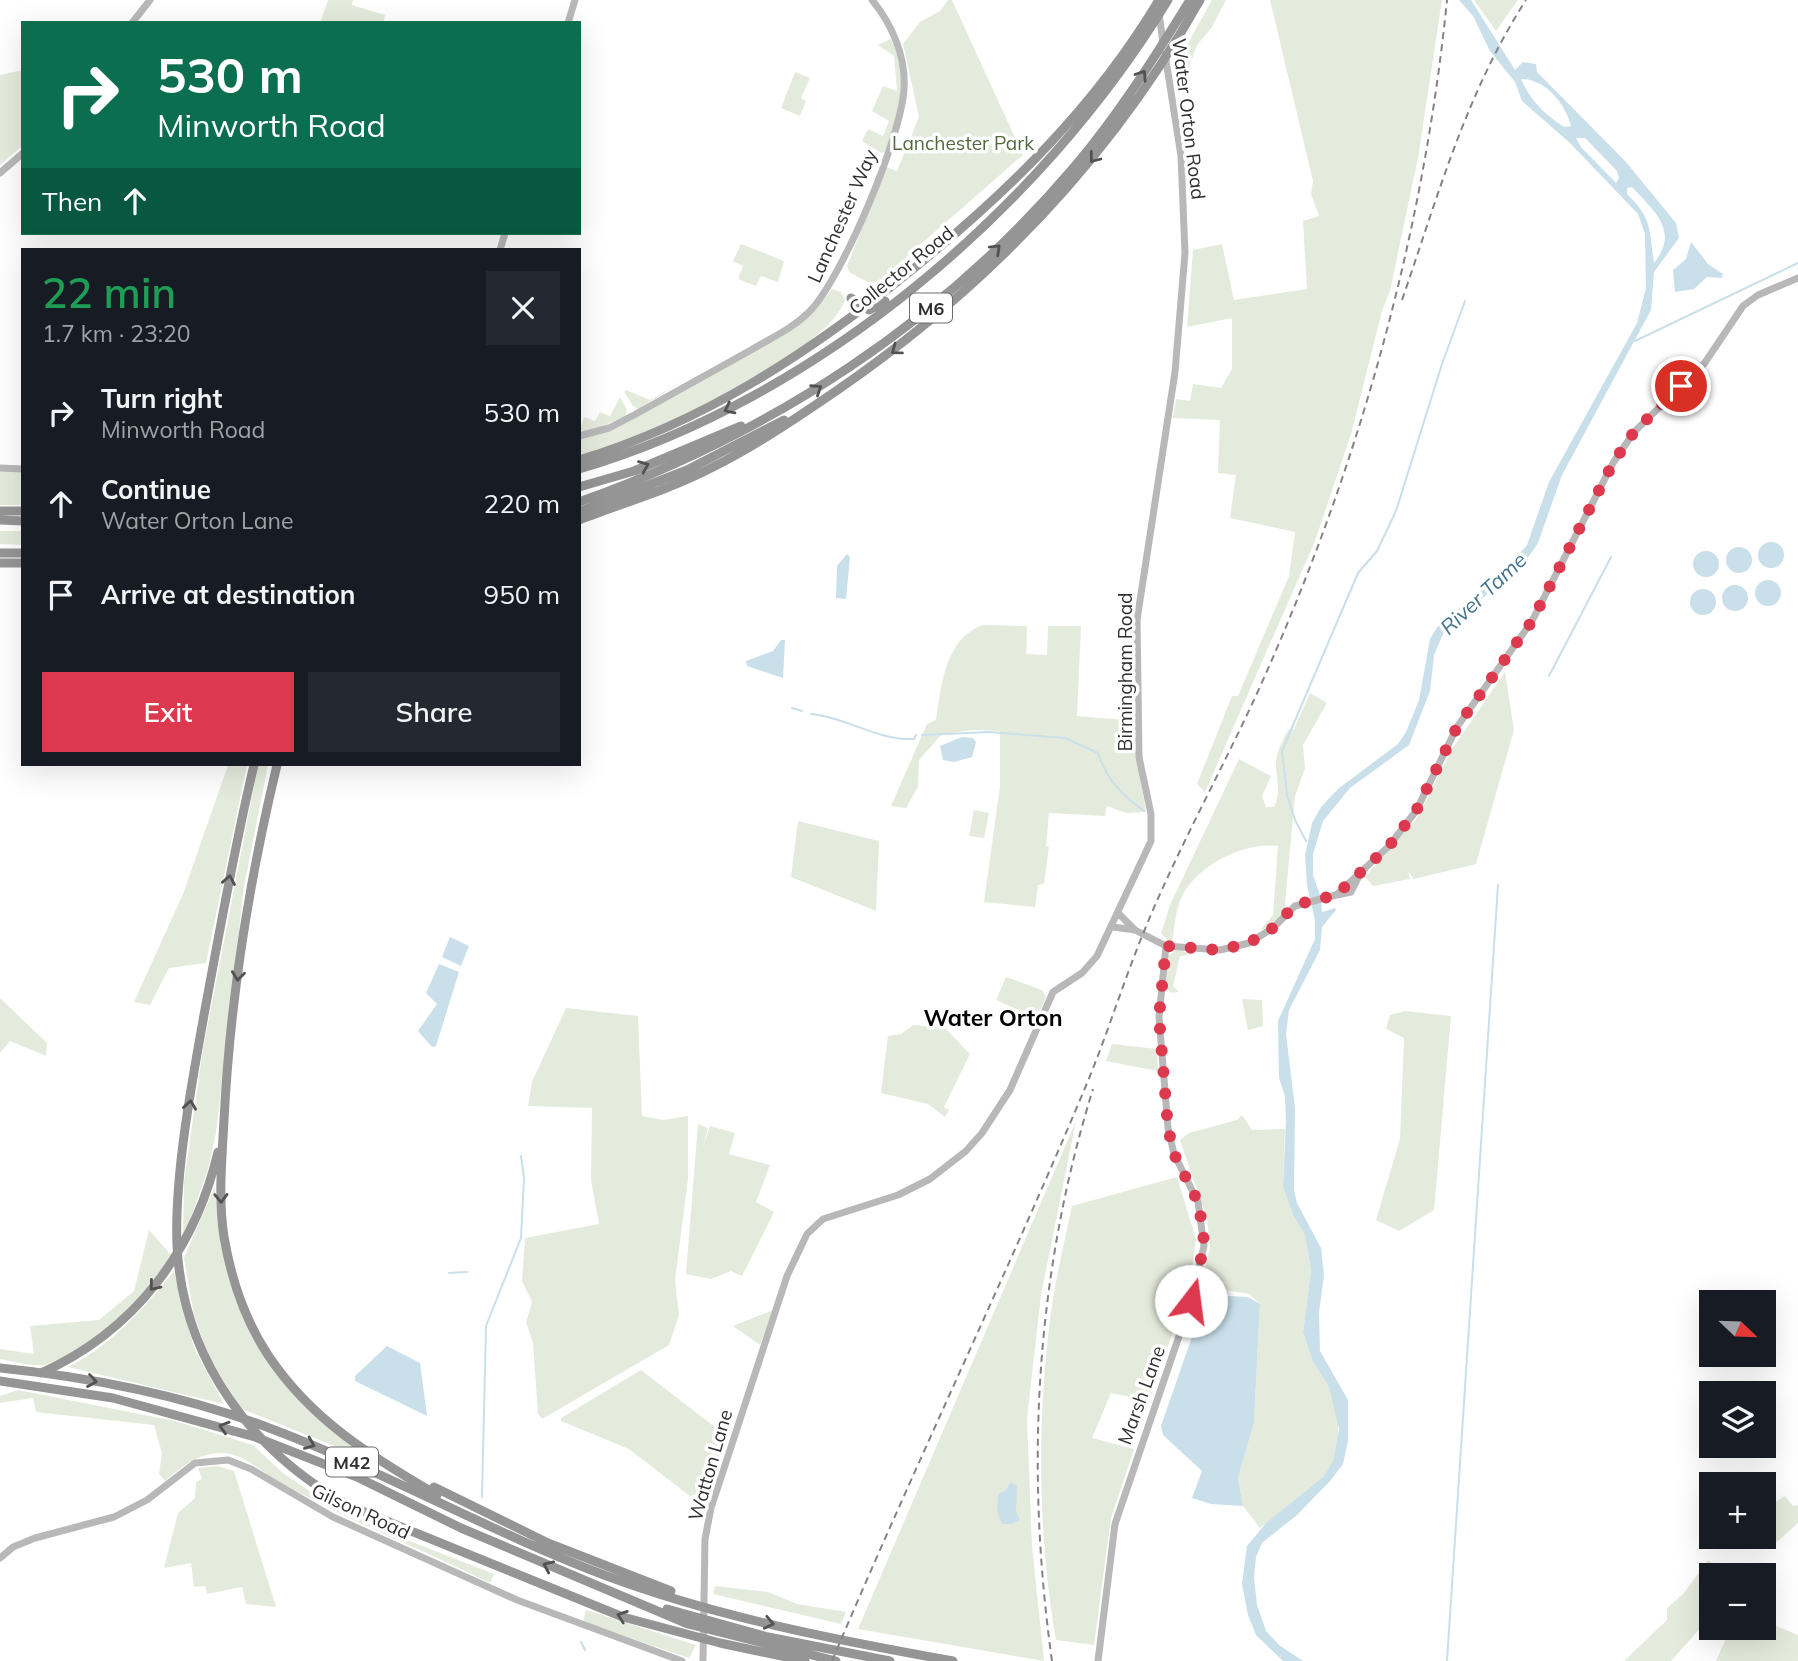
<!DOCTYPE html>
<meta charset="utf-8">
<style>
body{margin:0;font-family:Mulish,sans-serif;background:#242831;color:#f1f3f6;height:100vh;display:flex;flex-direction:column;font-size:26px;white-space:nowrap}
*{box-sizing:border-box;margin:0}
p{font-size:23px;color:#9ea1a6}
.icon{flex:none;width:38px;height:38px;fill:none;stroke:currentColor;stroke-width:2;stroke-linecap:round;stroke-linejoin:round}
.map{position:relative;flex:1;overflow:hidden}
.drawer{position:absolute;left:21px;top:248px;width:560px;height:518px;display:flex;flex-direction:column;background:#171b24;border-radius:0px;box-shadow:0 7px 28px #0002}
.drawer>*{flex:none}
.guide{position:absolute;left:21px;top:21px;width:560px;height:214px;border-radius:0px;box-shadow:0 7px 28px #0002;background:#0b6e4f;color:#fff;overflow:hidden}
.needle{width:46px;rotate:113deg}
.fabs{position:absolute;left:1699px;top:1290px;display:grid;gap:14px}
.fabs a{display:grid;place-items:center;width:77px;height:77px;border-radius:0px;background:#171b24;box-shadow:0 7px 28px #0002;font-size:35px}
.pin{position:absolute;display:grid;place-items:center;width:60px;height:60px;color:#fff;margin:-30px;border:4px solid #fff;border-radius:50%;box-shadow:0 2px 7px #0007}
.me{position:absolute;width:77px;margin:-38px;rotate:15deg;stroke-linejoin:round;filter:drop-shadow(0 0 5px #0008)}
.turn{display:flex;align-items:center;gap:24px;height:147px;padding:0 21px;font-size:32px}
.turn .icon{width:91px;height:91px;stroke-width:2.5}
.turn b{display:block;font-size:49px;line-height:60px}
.then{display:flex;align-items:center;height:66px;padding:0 21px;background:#0003;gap:14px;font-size:26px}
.round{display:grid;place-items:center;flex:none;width:74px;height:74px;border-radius:0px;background:#242831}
.summary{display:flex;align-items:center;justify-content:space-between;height:119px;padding:0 21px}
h1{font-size:42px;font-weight:600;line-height:52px;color:#1e9e55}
.primary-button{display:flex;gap:14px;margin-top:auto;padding:14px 21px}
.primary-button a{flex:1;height:80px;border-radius:0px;background:#dd394e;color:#fff;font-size:28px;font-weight:600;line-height:80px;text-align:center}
.primary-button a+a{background:#242831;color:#f1f3f6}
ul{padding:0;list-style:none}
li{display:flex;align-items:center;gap:21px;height:91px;padding:0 21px}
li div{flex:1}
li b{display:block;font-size:26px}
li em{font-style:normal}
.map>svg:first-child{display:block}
.green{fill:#e5ebdc}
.water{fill:#c9dfea;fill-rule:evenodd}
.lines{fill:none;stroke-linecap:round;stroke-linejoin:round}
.stream{stroke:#c9dfea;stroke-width:2}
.secondary{stroke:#b8b8b8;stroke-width:7}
.highway{stroke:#959595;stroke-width:9}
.rail{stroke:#838383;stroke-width:2;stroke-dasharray:7 5;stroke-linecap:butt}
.oneway{stroke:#525252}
.route{stroke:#dd394e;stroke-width:12;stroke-dasharray:0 21.6}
.labels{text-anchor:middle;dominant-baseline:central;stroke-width:7;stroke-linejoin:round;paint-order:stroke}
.shield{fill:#fff;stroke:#6d6d6d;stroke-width:2}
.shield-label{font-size:18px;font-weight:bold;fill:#2e2e2e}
.street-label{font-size:19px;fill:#2e2e2e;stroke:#fff}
.park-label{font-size:19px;fill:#54683e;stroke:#fff}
.water-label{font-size:21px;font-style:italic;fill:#40738c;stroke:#fff}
.quarter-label{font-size:23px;font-weight:bold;fill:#000;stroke:#fff}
</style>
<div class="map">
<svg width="1798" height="1661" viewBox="0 0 1798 1661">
<rect width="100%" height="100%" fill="#fff"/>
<!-- green -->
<path class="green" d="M328 0H353L352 5 385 15 383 23H320Z
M948 0H952L1023 155 882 278 871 284 849 272 847 266 886 167 897 171 919 117 903 44 920 22 940 11Z
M1212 0H1226L1212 27 1197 45 1183 84 1176 78 1178 61Z
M1270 0H1442L1418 158 1390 291 1382 311 1351 434 1315 541 1205 792 1197 784 1232 696H1238L1289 576 1295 532 1230 518 1236 475 1218 473 1220 420 1173 418 1176 399 1190 401 1193 384 1221 388 1232 369V318L1187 327 1193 250 1222 244 1234 300 1307 289 1303 221 1319 216 1311 194 1313 181Z
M1474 0H1518L1496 31Z
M891 39C910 76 898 116 885 152L881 153 862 141 868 129 883 136 889 121 872 111 883 86 897 91 894 56 878 45Z
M23 70V145L0 165V75Z
M795 72 810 78 801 98 806 101 800 116 781 108Z
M741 244 784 261 778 282 761 276 756 286 738 279 743 266 733 261Z
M832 289 841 292 845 300C829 347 688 417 641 436 621 444 600 449 579 456V439L599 434 809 316Z
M686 379 638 409 633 406 624 392 626 390 650 400Z
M620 397 627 410 625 416 597 429 579 432 584 417 595 421 600 412 610 416Z
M0 471H23V505H0Z
M0 531H23V545L0 544Z
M983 625 1027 626 1026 654 1047 655 1048 626H1081L1077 716 1137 721 1134 739 1146 812 1126 813 1107 806 1105 816 1049 813 1046 846 1049 847 1044 884 1038 885 1035 907 984 902 1000 786V731L973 730 942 734 919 760 918 787 906 808 891 806 927 724 936 720C941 686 945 638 983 625Z
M1505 672 1514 730 1476 864 1414 879 1408 871 1410 879 1373 886 1365 877 1417 818 1452 749Z
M1310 693 1327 703 1303 745 1305 768 1295 796 1284 914 1264 930 1261 929 1273 915 1278 846C1243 842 1194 866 1180 901 1175 914 1174 930 1172 944L1161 934 1170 905 1239 759 1271 776 1262 796 1266 807H1274C1281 794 1277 781 1276 768 1275 754 1282 742 1288 730L1294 729Z
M228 765H247L206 963 169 968 150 1005 134 1002 183 894Z
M258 765H268L244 887 216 1133 208 1169 183 1240 184 1182 203 1049Z
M974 810 989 813 984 838 969 836Z
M798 821 879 841 876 911 791 877Z
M1176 950 1187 952V955L1180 956 1173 986 1179 992 1172 993 1165 988 1169 955Z
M1006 977 1042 990 1046 997 1037 1018 996 1000Z
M0 998 47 1043 46 1056 10 1041 0 1053Z
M1242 999 1262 1000 1263 1026 1248 1030Z
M566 1008 638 1016 642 1116 663 1120 688 1116V1179L675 1280 679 1315 669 1345 542 1419 538 1414 533 1343 526 1322 532 1302 522 1281 525 1238 599 1224 591 1180 592 1108 528 1106 532 1082Z
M1405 1011 1451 1016 1434 1210 1399 1231 1376 1220 1400 1139 1404 1038 1386 1029 1390 1015Z
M913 1025 945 1028 970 1054 944 1107 949 1110 945 1117 928 1104 881 1093 888 1036 901 1034Z
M1112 1044 1157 1049 1158 1071 1106 1061Z
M1242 1115 1252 1130 1285 1129 1283 1187 1293 1215 1305 1235 1311 1270 1303 1333 1313 1362 1329 1387 1338 1420V1438L1333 1461 1323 1477 1260 1528 1243 1506 1238 1478 1254 1423 1260 1304 1249 1294 1201 1286 1210 1247 1207 1219 1180 1140 1189 1133 1237 1120Z
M1076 1121 1041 1295 1027 1418 1032 1546 1044 1661 858 1629Z
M698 1124 708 1128 703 1147 710 1126 735 1133 729 1154 770 1165 756 1202 774 1212 742 1276 731 1271 711 1279 686 1274Z
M1177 1177 1196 1239 1191 1276 1150 1401 1111 1393 1092 1438 1134 1449 1111 1518 1094 1645 1056 1640C1039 1543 1037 1435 1048 1337 1052 1293 1063 1249 1072 1206Z
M215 1186C221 1304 267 1383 361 1453L359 1456 240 1408 210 1359 194 1316 184 1258Z
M149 1230 171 1255C142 1298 98 1347 48 1364 36 1368 13 1361 0 1359V1349L34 1354 30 1326 99 1320 134 1291Z
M174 1271 194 1348 224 1404 68 1367C112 1345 144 1308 174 1271Z
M773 1310 760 1345 733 1326Z
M641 1370 725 1435 704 1507 629 1449 561 1421V1418Z
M18 1390 175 1421 253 1445 283 1473 324 1501 379 1529 494 1574 490 1583C418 1547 343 1519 273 1478 256 1468 242 1453 221 1453 197 1453 182 1467 165 1481L159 1474 162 1453 154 1425 36 1412 33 1398 0 1403V1396Z
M217 1466 234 1471 276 1607 246 1604 242 1587 207 1594 205 1586 194 1587 191 1563 164 1568 178 1513 195 1498 196 1482 202 1479 198 1468Z
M1785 1496 1793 1506 1798 1505V1523L1777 1542 1764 1533V1509Z
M1708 1560 1728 1575H1712L1711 1616 1671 1661H1624L1667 1620V1608L1684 1593Z
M715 1586 768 1592 797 1604 846 1612 841 1624 713 1594Z
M586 1610 696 1645 689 1658 583 1622Z
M1764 1621 1798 1635V1661H1716L1727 1636 1712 1628H1764Z"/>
<!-- water -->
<path class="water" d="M1459 0H1471L1515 70 1523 62 1536 64 1537 72 1547 82 1626 162 1676 223 1679 238 1654 272 1651 310 1562 475 1538 543 1522 566 1454 621 1443 634 1434 655 1430 691 1409 745 1350 788 1323 821 1313 854V875L1321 898 1322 912 1335 908 1336 910 1322 927 1320 950 1289 1010 1286 1034 1295 1108 1294 1190 1297 1203 1321 1248 1324 1276 1319 1312 1320 1351 1348 1400V1441L1343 1464 1331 1480 1297 1515 1262 1543 1256 1557 1254 1577 1257 1605 1266 1631 1279 1645 1303 1661H1283L1256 1635 1248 1615 1242 1584 1247 1546 1266 1523 1323 1477 1333 1461 1339 1429 1329 1387 1313 1362 1303 1333 1311 1270 1305 1235 1293 1215 1283 1187 1286 1121 1285 1096 1279 1078 1278 1021 1315 939V920L1307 885 1305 855 1312 823 1321 807 1338 789 1398 744 1406 732 1419 700 1430 639 1438 626 1506 569 1527 545 1549 482 1637 323 1646 288 1645 234 1638 214 1570 143 1522 101 1515 82 1490 51 1473 16ZM1521 79C1545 79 1565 103 1571 126L1564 127C1545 115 1530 100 1521 79ZM1576 138H1585L1617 171 1619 178 1616 183 1581 147ZM1632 187C1654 211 1680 231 1654 263 1649 230 1653 219 1627 194V188Z
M1691 242 1708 264 1723 274 1722 278 1707 277 1694 289 1675 292 1673 270 1686 259Z
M1758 555a13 13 0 1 1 26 0a13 13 0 1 1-26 0Z
M1726 560a13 13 0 1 1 26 0a13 13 0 1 1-26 0Z
M1693 564a13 13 0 1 1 26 0a13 13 0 1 1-26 0Z
M847 554 850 557 846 599 836 598 837 566Z
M1755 593a13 13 0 1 1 26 0a13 13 0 1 1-26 0Z
M1722 598a13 13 0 1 1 26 0a13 13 0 1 1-26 0Z
M1690 602a13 13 0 1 1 26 0a13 13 0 1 1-26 0Z
M781 640H785L783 678 747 666 746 661 773 651Z
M962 737 973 738 976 742 972 757 954 762 943 760 940 746Z
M450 937 469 946 461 966 442 957Z
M439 964 459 972 436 1046 432 1047 418 1031 437 1004 426 993Z
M1228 1296 1248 1297 1260 1304 1254 1423 1238 1478 1243 1506 1211 1504 1192 1498 1202 1471 1163 1435 1161 1426 1202 1308 1212 1298Z
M387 1346 420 1363 427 1416 355 1381V1376Z
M1011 1482 1017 1486 1016 1512 1020 1520 1012 1524H1002L997 1511 998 1494 1005 1491Z"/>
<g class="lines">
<!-- stream -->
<path class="stream" d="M1635 341 1798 263
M1549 676 1611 557
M792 708 802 711
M811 714C846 717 878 741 914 739L916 735
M922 735 989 732 1065 738 1098 753C1107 780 1121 794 1144 811
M1306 841 1295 820 1287 795 1282 751 1358 573 1377 551 1396 511 1442 364 1465 301
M449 1273 467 1272
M482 1497 486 1326 521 1238 524 1178 521 1156
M581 1642 585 1650
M1447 1661 1498 885"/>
<!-- secondary -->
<path class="secondary" d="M1159 13 1163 43
M132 23 150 0
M568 23 575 0
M0 173 23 153
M500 250 505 233
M579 436 609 428 634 415C673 393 712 372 751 350 771 338 792 329 809 312 842 279 902 136 904 88 906 57 892 24 872 0
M0 468 23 469
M1337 895 1351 892 1361 872
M1119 914 1135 930
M1166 946 1220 950 1249 943 1273 928 1295 906 1336 895 1389 846 1416 811 1457 727 1532 621 1613 463 1634 432 1704 364 1743 306 1758 295 1798 278
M0 1558 13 1547 35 1538 114 1517 147 1500 195 1463 228 1460 251 1469 333 1517 517 1600 682 1661
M703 1661 705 1539 711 1508 787 1276 807 1234 823 1219 898 1195 930 1179 966 1151 982 1133 1010 1090 1053 992 1082 973 1097 956 1151 841V814L1139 757 1137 620 1175 372 1185 253 1181 156 1165 54
M1098 1661 1115 1524 1191 1301 1204 1246 1198 1202 1174 1154 1168 1128 1159 1017 1166 946 1135 930 1113 927"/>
<!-- highway -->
<path class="highway" d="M851 298 869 310 885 301
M579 460C705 422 812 351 913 269 1009 191 1095 107 1159 0
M579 469C817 399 1040 210 1168 0
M579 487 634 471 741 426
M579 502C771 434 943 322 1075 166 1118 115 1155 57 1190 0
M0 511H23
M579 512 687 470 784 420
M0 520 23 521
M579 520C623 503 671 489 713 467 757 445 798 417 839 389 988 286 1111 158 1200 0
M0 553H23
M0 563H23
M254 765C235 844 221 924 206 1004 193 1076 174 1174 177 1246 183 1360 253 1454 352 1507L623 1617 720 1643 805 1661
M277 765C249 881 230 1001 224 1120 222 1159 218 1198 224 1237 231 1278 245 1320 268 1355 311 1420 372 1457 437 1495
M0 1368C89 1377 180 1395 264 1426 380 1469 488 1531 604 1575 716 1617 836 1640 953 1661
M41 1373C135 1331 195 1250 218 1152
M0 1381 113 1398 255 1437 357 1477 461 1528 688 1624 836 1661
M434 1487 548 1543 671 1591
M667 1609 768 1637 890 1661"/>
<!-- rail -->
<path class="rail" d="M1402 300C1438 196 1466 93 1526 0
M832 1661C913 1469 1004 1281 1085 1088 1107 1036 1123 982 1145 929 1181 841 1229 758 1267 671 1361 458 1424 231 1447 0
M1052 1661C1025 1468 1035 1276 1093 1089"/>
</g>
<!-- one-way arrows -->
<defs><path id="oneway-chevron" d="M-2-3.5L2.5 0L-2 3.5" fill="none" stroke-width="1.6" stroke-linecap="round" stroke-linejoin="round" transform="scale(1.75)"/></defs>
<g class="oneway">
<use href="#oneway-chevron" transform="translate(1142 75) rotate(-56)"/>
<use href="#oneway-chevron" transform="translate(1094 158) rotate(128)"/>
<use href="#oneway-chevron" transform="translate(996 249) rotate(-44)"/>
<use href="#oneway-chevron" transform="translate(896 350) rotate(144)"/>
<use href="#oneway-chevron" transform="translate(817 389) rotate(-33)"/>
<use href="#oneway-chevron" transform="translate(729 409) rotate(153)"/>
<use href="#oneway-chevron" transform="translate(644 466) rotate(-22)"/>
<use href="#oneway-chevron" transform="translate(229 880) rotate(-80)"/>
<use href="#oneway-chevron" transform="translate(238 976) rotate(97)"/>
<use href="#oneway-chevron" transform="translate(190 1105) rotate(-82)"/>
<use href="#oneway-chevron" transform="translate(221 1198) rotate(89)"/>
<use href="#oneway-chevron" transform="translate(154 1286) rotate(129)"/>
<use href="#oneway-chevron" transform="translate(92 1381) rotate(9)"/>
<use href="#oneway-chevron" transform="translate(224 1427) rotate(-163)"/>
<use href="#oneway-chevron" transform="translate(310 1444) rotate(22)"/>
<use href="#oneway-chevron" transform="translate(548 1566) rotate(-156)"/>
<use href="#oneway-chevron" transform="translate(622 1616) rotate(-161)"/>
<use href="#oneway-chevron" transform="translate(769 1623) rotate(12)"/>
</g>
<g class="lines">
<!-- route -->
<path class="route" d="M1191 1301 1204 1246 1203 1230 1198 1202 1174 1154 1168 1128 1159 1017 1166 946 1220 950 1249 943 1273 928 1295 905 1336 895 1389 846 1416 811 1457 727 1532 621 1613 463 1634 432 1681 386"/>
</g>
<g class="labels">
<!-- shield labels -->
<g class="shield">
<rect x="910" y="293.5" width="42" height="29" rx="5"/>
<rect x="326" y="1447.5" width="52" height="29" rx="5"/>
</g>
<g class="shield-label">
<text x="931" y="308">M6</text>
<text x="352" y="1462">M42</text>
</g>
<!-- street labels -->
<g class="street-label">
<text transform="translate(1189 119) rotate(83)">Water Orton Road</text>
<text transform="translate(842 216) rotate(-66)">Lanchester Way</text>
<text transform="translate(901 270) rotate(-39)">Collector Road</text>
<text transform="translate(1125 672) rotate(-90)">Birmingham Road</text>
<text transform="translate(1141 1395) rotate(-70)">Marsh Lane</text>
<text transform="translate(710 1465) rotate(-74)">Watton Lane</text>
<text transform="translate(361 1511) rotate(25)">Gilson Road</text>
</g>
<!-- park labels -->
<g class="park-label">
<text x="963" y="143">Lanchester Park</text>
</g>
<!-- water labels -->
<g class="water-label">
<text transform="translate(1483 593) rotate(-43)">River Tame</text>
</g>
<!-- quarter labels -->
<g class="quarter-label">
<text x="993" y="1017">Water Orton</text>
</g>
</g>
</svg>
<div class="fabs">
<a><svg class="needle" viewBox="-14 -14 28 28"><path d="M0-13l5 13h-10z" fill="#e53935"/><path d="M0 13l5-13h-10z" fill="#9ea1a6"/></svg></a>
<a><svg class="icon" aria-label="layers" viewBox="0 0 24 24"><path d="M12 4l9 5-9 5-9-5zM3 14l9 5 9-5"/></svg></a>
<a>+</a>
<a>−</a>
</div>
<div class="pin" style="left:1681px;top:386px;background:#d93025"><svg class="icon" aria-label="arrive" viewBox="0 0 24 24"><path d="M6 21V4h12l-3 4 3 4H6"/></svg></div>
<svg class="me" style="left:1191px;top:1301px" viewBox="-20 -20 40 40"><circle r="19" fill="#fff"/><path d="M0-13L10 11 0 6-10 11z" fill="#dd394e"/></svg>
<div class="guide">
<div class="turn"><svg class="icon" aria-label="right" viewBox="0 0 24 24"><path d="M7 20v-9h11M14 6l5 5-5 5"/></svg><div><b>530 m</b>Minworth Road</div></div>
<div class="then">Then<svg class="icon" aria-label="ahead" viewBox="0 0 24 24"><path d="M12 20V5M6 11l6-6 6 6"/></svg></div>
</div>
<section class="drawer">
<div class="summary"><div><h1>22 min</h1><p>1.7 km · 23:20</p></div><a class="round"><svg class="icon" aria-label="close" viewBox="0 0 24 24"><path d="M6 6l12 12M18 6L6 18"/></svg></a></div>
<ul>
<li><svg class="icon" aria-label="right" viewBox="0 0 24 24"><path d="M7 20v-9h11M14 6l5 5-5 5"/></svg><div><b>Turn right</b><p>Minworth Road</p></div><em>530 m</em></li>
<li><svg class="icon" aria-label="ahead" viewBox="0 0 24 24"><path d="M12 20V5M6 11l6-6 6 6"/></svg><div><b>Continue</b><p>Water Orton Lane</p></div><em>220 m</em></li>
<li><svg class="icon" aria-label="arrive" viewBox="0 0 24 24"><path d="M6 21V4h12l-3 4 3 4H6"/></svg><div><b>Arrive at destination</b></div><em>950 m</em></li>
</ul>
<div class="primary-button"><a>Exit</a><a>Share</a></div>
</section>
</div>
